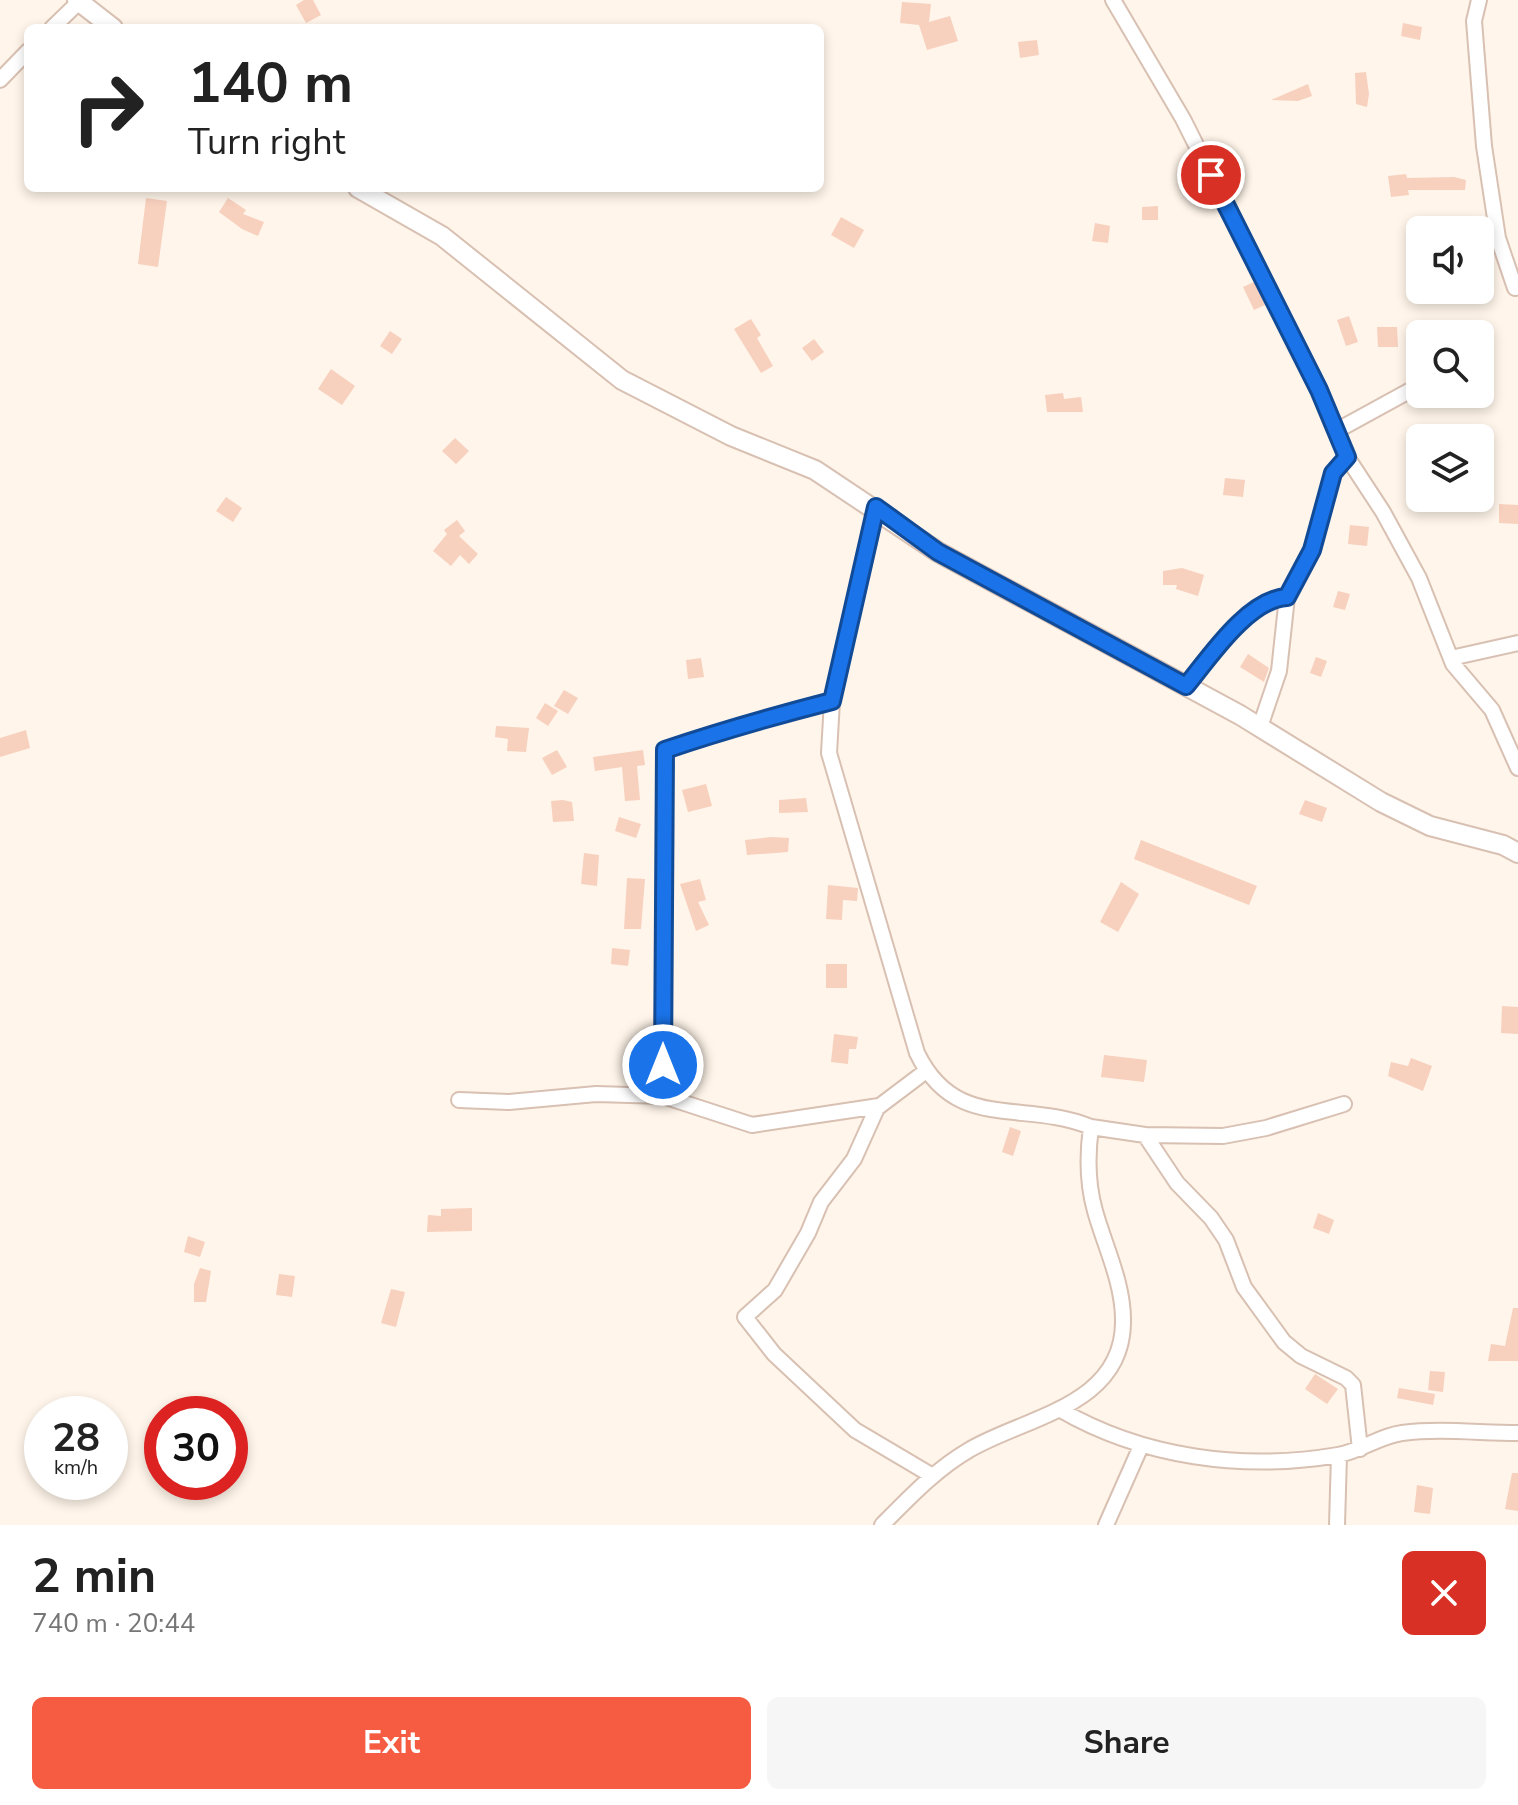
<!DOCTYPE html>
<meta charset="utf-8">
<style>
body{margin:0;font-family:"Nunito Sans",sans-serif;background:#f6f6f6;color:#222;height:100vh;display:flex;flex-direction:column;font-size:30px;white-space:nowrap}
*{box-sizing:border-box;margin:0}
p{font-size:26px;color:#767676}
.icon{flex:none;width:44px;height:44px;fill:none;stroke:currentColor;stroke-width:2;stroke-linecap:round;stroke-linejoin:round}
.map{position:relative;height:1525px;overflow:hidden}
.panel{display:flex;flex-direction:column;background:#fff;flex:1}
.panel>*{flex:none}
.hud{position:absolute;left:24px;top:24px;width:800px;height:168px;border-radius:12px;box-shadow:0 4px 12px #0003;background:#fff;color:#222;overflow:hidden}
.fabs{position:absolute;left:1406px;top:216px;display:grid;gap:16px}
.fabs a{display:grid;place-items:center;width:88px;height:88px;border-radius:12px;background:#fff;box-shadow:0 4px 12px #0003;font-size:40px}
.speed{position:absolute;left:24px;top:1396px;display:flex;gap:16px;font-size:40px;font-weight:700;text-align:center}
.speed>*{display:grid;place-content:center;width:104px;height:104px;border-radius:50%;background:#fff;box-shadow:0 4px 12px #0003;line-height:1}
.speed small{font-size:20px;font-weight:400}
.speed .limit{border:12px solid #d22;background:#fff;color:#111}
.pin{position:absolute;display:grid;place-items:center;width:68px;height:68px;color:#fff;margin:-34px;border:4px solid #fff;border-radius:50%;box-shadow:0 2px 8px #0007}
.me{position:absolute;width:88px;margin:-44px;rotate:0deg;stroke-linejoin:round;filter:drop-shadow(0 0 6px #0008)}
.turn{display:flex;align-items:center;gap:28px;height:168px;padding:0 32px;font-size:36px}
.turn .icon{width:104px;height:104px;stroke-width:2.5}
.turn b{display:block;font-size:56px;line-height:68px}
.round{display:grid;place-items:center;flex:none;width:84px;height:84px;border-radius:12px;background:#f6f6f6}
.summary{display:flex;align-items:center;justify-content:space-between;height:136px;padding:0 32px}
h1{font-size:48px;font-weight:700;line-height:60px}
.cta{display:flex;gap:16px;margin-top:auto;padding:16px 32px}
.cta a{flex:1;height:92px;border-radius:12px;background:#f65c42;color:#fff;font-size:32px;font-weight:700;line-height:92px;text-align:center}
.cta a+a{background:#f6f6f6;color:#222}
.map>svg:first-child{display:block}
.building{fill:#f8d0be}
.lines{fill:none;stroke-linecap:round;stroke-linejoin:round}
.minor-casing{stroke:#d8c0b2;stroke-width:18}
.tertiary-casing{stroke:#d8c0b2;stroke-width:22}
.minor{stroke:#fff;stroke-width:14}
.tertiary{stroke:#fff;stroke-width:18}
.route-casing{stroke:#114b97;stroke-width:20}
.route{stroke:#1a73e8;stroke-width:14}
</style>
<div class="map">
<svg width="1518" height="1525" viewBox="0 0 1518 1525">
<rect width="100%" height="100%" fill="#fff5ea"/>
<!-- building -->
<path class="building" d="M304 0H313L321 15 306 23 296 5Z
M902 2 931 4 929 22 950 16 958 41 927 50 919 25 900 23Z
M1403 23 1422 27 1420 40 1401 36Z
M1037 40 1039 55 1020 58 1018 42Z
M1366 72 1369 94 1367 107 1356 104 1355 73Z
M1308 84 1312 96 1298 101 1271 100Z
M1406 174 1407 178 1454 177 1466 180 1465 190H1408L1409 195 1391 197 1388 176Z
M146 198 167 201 158 267 138 264Z
M228 198 246 210 243 214 264 222 258 236 242 229 219 212Z
M1158 206V220H1142V207Z
M841 217 864 230 854 248 831 235Z
M1095 223 1110 226 1108 243 1092 241Z
M1254 282 1265 305 1254 310 1243 287Z
M1349 316 1358 342 1346 346 1337 320Z
M751 319 761 335 757 338 773 366 761 373 734 329Z
M1377 327H1397L1398 347H1378Z
M390 331 402 339 392 354 380 346Z
M814 339 824 352 812 361 802 348Z
M331 369 355 386 342 405 318 389Z
M1063 393 1064 399 1081 397 1083 412H1047L1045 395Z
M455 438 469 451 456 464 442 451Z
M1225 478 1245 480 1243 497 1223 495Z
M226 497 242 508 233 522 216 511Z
M1499 504 1518 505V524L1499 523Z
M457 520 465 531 459 536 478 554 469 564 460 555 451 566 433 551 447 534 444 530Z
M1350 525 1369 527 1367 546 1348 544Z
M1182 568 1204 575 1198 596 1176 589 1177 585H1163V571Z
M1338 591 1350 594 1345 610 1333 607Z
M1248 654 1269 668 1264 682 1240 667Z
M1316 657 1327 661 1321 677 1310 673Z
M701 658 704 677 688 679 686 660Z
M564 690 578 698 568 714 554 706Z
M545 703 558 711 548 726 536 718Z
M496 726 529 728 526 752 507 751 508 739 495 737Z
M26 730 30 748 0 757V738Z
M557 750 567 767 552 775 542 758Z
M643 750 645 765 637 766 640 800 625 801 622 767 595 771 593 757Z
M706 784 712 806 688 812 682 790Z
M806 798 808 812 779 813V800Z
M563 800 572 802 574 821 553 822 551 801Z
M1305 800 1327 808 1322 822 1299 814Z
M619 817 641 824 636 838 615 831Z
M772 837 789 838 788 852 747 855 745 840Z
M1141 840 1257 886 1249 905 1134 859Z
M584 853 599 855 597 886 581 884Z
M627 878 645 879 641 929H624Z
M700 879 706 900 698 902 709 925 696 931 680 884Z
M1121 882 1139 894 1118 932 1100 922Z
M828 885 858 888 857 901 843 900 842 920 826 919Z
M612 948 630 950 628 966 611 964Z
M826 964H847V988H826Z
M1502 1006 1518 1007V1034L1501 1033Z
M834 1034 858 1037 856 1049H849L848 1064 831 1062Z
M1104 1055 1147 1060 1144 1082 1101 1077Z
M1411 1058 1432 1066 1423 1091 1388 1076 1391 1062 1408 1066Z
M1010 1127 1021 1131 1013 1156 1002 1152Z
M472 1208V1231L427 1232 428 1215 441 1216V1209Z
M1318 1213 1334 1220 1329 1234 1313 1228Z
M188 1236 205 1242 200 1257 184 1252Z
M200 1268 211 1271 206 1302H194V1284Z
M279 1274 295 1276 292 1297 276 1295Z
M391 1289 405 1292 396 1327 381 1323Z
M1513 1308H1518V1361H1488L1491 1344 1505 1346Z
M1430 1371 1445 1372 1443 1392 1428 1390Z
M1315 1374 1338 1389 1327 1404 1305 1389Z
M1399 1388 1435 1394 1433 1405 1397 1398Z
M1512 1473H1518V1511L1505 1509Z
M1417 1485 1433 1488 1430 1514 1414 1512Z"/>
<g class="lines">
<!-- minor casing -->
<g class="minor-casing">
<path id="minor" d="M1113 0 1183 119 1319 390 1347 457 1383 512 1419 578 1453 664 1492 710 1518 768
M1479 0 1474 21 1484 146 1498 238 1515 288
M52 28 81 0
M0 80 28 51
M1336 431 1420 385
M876 507 832 701 829 753 917 1053C956 1133 1022 1099 1091 1127 1087 1156 1087 1183 1095 1211 1105 1247 1124 1284 1123 1323 1122 1406 1025 1417 969 1450 935 1470 910 1497 882 1525
M1451 658 1518 643
M1186 686C1209 658 1247 599 1287 597
M1260 727 1279 671 1287 597 1312 550 1333 473 1347 457
M926 1071 877 1108 854 1159 821 1202 808 1233 775 1290 745 1317 774 1354 855 1430 931 1475
M663 1096 665 750C721 731 774 716 832 701
M459 1100 509 1102 596 1094 663 1096 752 1125 879 1106
M1091 1127 1145 1135 1177 1183 1211 1218 1226 1240 1244 1287 1284 1342 1301 1356 1346 1378 1353 1385 1360 1449
M1145 1135 1223 1136 1266 1128 1344 1104
M1059 1409C1143 1458 1243 1471 1338 1455 1361 1451 1379 1436 1402 1433 1439 1428 1480 1433 1518 1433
M1106 1525 1141 1446
M1337 1525 1339 1455"/>
</g>
<!-- tertiary casing -->
<g class="tertiary-casing">
<path id="tertiary" d="M77 0 113 28
M358 188 442 236 622 380 731 436 815 470 938 552 1240 715 1381 802 1430 826 1503 845 1518 853"/>
</g>
<!-- minor -->
<use href="#minor" class="minor"/>
<!-- tertiary -->
<use href="#tertiary" class="tertiary"/>
</g>
<g class="lines">
<!-- route casing -->
<g class="route-casing">
<path id="route" d="M663 1065 665 750C721 731 774 716 832 701L876 507 938 552 1186 686C1209 658 1248 599 1287 597L1312 550 1333 473 1347 457 1319 390 1211 175"/>
</g>
<!-- route -->
<use href="#route" class="route"/>
</g>
</svg>
<div class="fabs">
<a><svg class="icon" aria-label="sound" viewBox="0 0 24 24"><path d="M4 9h4l5-4v14l-5-4H4zM17 9q2 3 0 6"/></svg></a>
<a><svg class="icon" aria-label="search" viewBox="0 0 24 24"><circle cx="10" cy="10" r="6"/><path d="M15 15l6 6"/></svg></a>
<a><svg class="icon" aria-label="layers" viewBox="0 0 24 24"><path d="M12 4l9 5-9 5-9-5zM3 14l9 5 9-5"/></svg></a>
</div>
<div class="speed"><div>28<small>km/h</small></div><div class="limit">30</div></div>
<div class="pin" style="left:1211px;top:175px;background:#d93025"><svg class="icon" aria-label="arrive" viewBox="0 0 24 24"><path d="M6 21V4h12l-3 4 3 4H6"/></svg></div>
<svg class="me" style="left:663px;top:1065px" viewBox="-20 -20 40 40"><circle r="17" fill="#1a73e8" stroke="#fff" stroke-width="3"/><path d="M0-11L8 9 0 5-8 9z" fill="#fff"/></svg>
<div class="hud">
<div class="turn"><svg class="icon" aria-label="right" viewBox="0 0 24 24"><path d="M7 20v-9h11M14 6l5 5-5 5"/></svg><div><b>140 m</b>Turn right</div></div>
</div>
</div>
<section class="panel">
<div class="summary"><div><h1>2 min</h1><p>740 m · 20:44</p></div><a class="round" style="background:#d93025;color:#fff"><svg class="icon" aria-label="close" viewBox="0 0 24 24"><path d="M6 6l12 12M18 6L6 18"/></svg></a></div>
<div class="cta"><a>Exit</a><a>Share</a></div>
</section>
